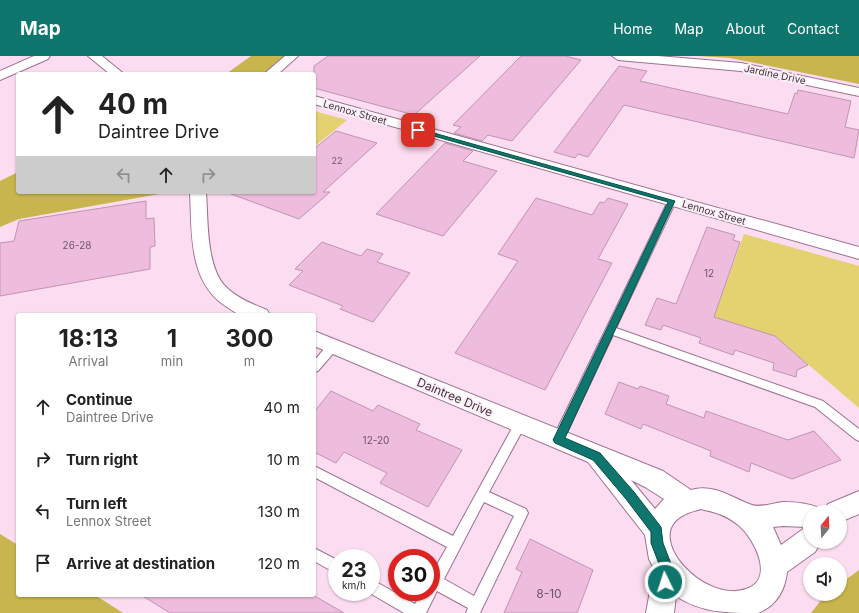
<!DOCTYPE html>
<style>
body{margin:0;font-family:Inter,sans-serif;background:#f6f6f6;color:#222;height:100vh;display:flex;flex-direction:column;font-size:15px;white-space:nowrap}
*{box-sizing:border-box;margin:0}
p{font-size:13px;color:#767676}
.icon{flex:none;width:22px;height:22px;fill:none;stroke:currentColor;stroke-width:2;stroke-linecap:round;stroke-linejoin:round}
.map{position:relative;flex:1;overflow:hidden}
.panel{position:absolute;left:16px;top:257px;width:300px;height:284px;display:flex;flex-direction:column;background:#fff;border-radius:4px;box-shadow:0 1px 3px #0004}
.panel>*{flex:none}
.hud{position:absolute;left:16px;top:16px;width:300px;height:122px;border-radius:4px;box-shadow:0 1px 3px #0004;background:#fff;color:#222;overflow:hidden}
.needle{width:26px;rotate:18deg}
.controls{position:absolute;left:803px;top:449px;display:grid;gap:8px}
.controls a{display:grid;place-items:center;width:44px;height:44px;border-radius:50%;background:#fff;box-shadow:0 1px 3px #0004;font-size:20px}
.speed{position:absolute;left:328px;top:493px;display:flex;gap:8px;font-size:20px;font-weight:700;text-align:center}
.speed>*{display:grid;place-content:center;width:52px;height:52px;border-radius:50%;background:#fff;box-shadow:0 1px 3px #0004;line-height:1}
.speed small{font-size:10px;font-weight:400}
.speed .limit{border:6px solid #d22;background:#fff;color:#111}
.pin{position:absolute;display:grid;place-items:center;width:34px;height:34px;color:#fff;margin:-17px;border-radius:8px;box-shadow:0 2px 6px #0006}
.me{position:absolute;width:44px;margin:-22px;rotate:356deg;stroke-linejoin:round;filter:drop-shadow(0 0 3px #0008)}
.turn{display:flex;align-items:center;gap:14px;height:84px;padding:0 16px;font-size:18px}
.turn .icon{width:52px;height:52px;stroke-width:2.5}
.turn b{display:block;font-size:28px;line-height:34px}
.lanes{display:flex;align-items:center;height:38px;padding:0 16px;background:#0003;justify-content:center;gap:20px;direction:ltr}
.lanes .off{opacity:.35}
.eta{display:flex;justify-content:space-evenly;align-items:center;height:68px;text-align:center}
.eta b{font-size:24px;font-weight:700;line-height:28px}
ul{padding:0;list-style:none}
li{display:flex;align-items:center;gap:12px;height:52px;padding:0 16px}
li div{flex:1}
li b{display:block;font-size:15px}
li em{font-style:normal}
header{display:flex;align-items:center;gap:24px;box-sizing:border-box;height:56px;padding:0 20px;background:#0f766e;color:#fff}
header strong{font-size:19px}
nav{display:flex;gap:22px;margin-inline-start:auto;font-size:14px}
.map>svg:first-child{display:block}
.green{fill:#e4d16f}
.forest{fill:#c8b54d}
.building{fill:#eebdde;stroke:#c193b2}
.lines{fill:none;stroke-linecap:round;stroke-linejoin:round}
.lane-casing{stroke:#9e7190;stroke-width:2}
.street-casing{stroke:#9e7190;stroke-width:2}
.lane{fill:#fff;fill-rule:evenodd}
.street{fill:#fff;fill-rule:evenodd}
.route{fill:#0f766e;stroke:#0a4d48}
.labels{text-anchor:middle;dominant-baseline:central;stroke-width:4;stroke-linejoin:round;paint-order:stroke}
.far-number-label{font-size:9px;fill:#6f5567}
.far-street-label{font-size:10px;fill:#45323f;stroke:#fbf0f7}
.number-label{font-size:10px;fill:#6f5567}
.street-label{font-size:12px;fill:#45323f;stroke:#fbf0f7}
.near-number-label{font-size:12px;fill:#6f5567}
</style>
<header>
<strong>Map</strong>
<nav><a>Home</a><a>Map</a><a>About</a><a>Contact</a></nav>
</header>
<div class="map">
<svg width="859" height="557" viewBox="0 0 859 557">
<rect width="100%" height="100%" fill="#fbdcf0"/>
<!-- green -->
<path class="green" d="M314 55 347 64 314 91Z
M744 178 859 210V352L775 280 714 261Z"/>
<!-- forest -->
<path class="forest" d="M251 0H285L264 18H226Z
M698 0H859V28L730 2Z
M18 116V136H165V137L19 163 0 171V125Z
M0 478 18 489V539H95L123 557H0Z
M859 514V557H811L826 538H840V528Z"/>
<!-- building -->
<path class="building" d="M328 0H480L414 59 314 32V10Z
M521 0H565L581 4 512 85 488 79 482 85 454 77 461 71 453 69Z
M619 10 647 15 640 25 788 58 795 37 797 38 798 34 851 45 845 71 859 74 854 102 624 49 588 101 578 98 575 102 554 96Z
M336 75 377 87 323 136H330L299 163 231 138V136H314V93Z
M445 87 473 95 463 105 497 115 443 180 376 158Z
M536 142 592 159 600 146 604 147 608 142 628 148 598 203 612 207 545 334 455 297 518 205 498 198Z
M146 145V163L154 162 155 190 150 191V213L0 240V187L14 185 19 165Z
M707 171 735 179 733 184 740 186 714 261 775 280 808 309 797 314 796 321 773 314 774 307 735 294 733 299 699 287 701 282 663 269 661 274 645 269 657 242 676 248Z
M322 186 361 200 367 193 383 198 377 206 410 217 373 266 340 253 343 250 289 229 303 215 295 213Z
M619 326 638 333 640 330 669 340 666 348 704 362 706 355 788 384 814 375 841 404 792 423 751 407 749 416 710 400 711 395 643 368 641 373 605 358Z
M331 335 373 355 378 349 420 368 416 374 462 394 428 451 380 427 387 417 344 396 336 407 314 396V356Z
M530 483 593 514 577 557H504L522 516 516 513Z
M141 539H313L344 557H170Z"/>
<g class="lines">
<!-- lane casing -->
<g class="lane-casing">
<path id="lane" d="M669 143H672L676 145 616 272 823 345 859 373V385L855 383 815 351 613 279 562 387 558 389 554 387 552 384Z
M333 286 337 287 338 290 337 293 318 315 314 316V305L329 287Z
M520 363 524 365 526 368 489 436 526 453 528 457 480 557H466L468 552 437 535 426 557H404L368 536H371V523L415 548 422 536H431V519L447 491 314 421V410L453 480 516 365ZM484 446 514 460 474 540 444 523Z
M314 492 337 504V518L314 505Z"/>
</g>
<!-- street casing -->
<g class="street-casing">
<path id="street" d="M34 0H50L48 3 0 24V15Z
M88 0H102L124 18H110Z
M285 0H298L278 18H264Z
M612 0H658L741 7 859 32V40L741 15 618 4Z
M314 40 859 191V203L314 48Z
M190 136H206C208 163 206 208 224 229 235 241 252 248 267 254L270 259C261 259 250 261 242 259 236 258 229 252 224 249 188 224 192 175 190 136Z
M314 275 663 415 691 434C714 427 732 442 752 449 760 452 774 447 783 446 795 446 808 447 819 452L821 456H810V486H821L815 496 787 516C785 535 776 550 758 557 728 557 701 557 676 540L674 557H646L654 513 649 503 645 479 588 406 314 290ZM631 424 645 431 664 443 655 453ZM701 453C714 456 726 459 737 468 754 481 776 523 746 533 704 548 641 480 684 459 689 456 695 455 701 453ZM783 470 806 471 781 489 773 471Z
M859 435V458L840 466V456H824L828 448Z"/>
</g>
<!-- lane -->
<use href="#lane" class="lane"/>
<!-- street -->
<use href="#street" class="street"/>
</g>
<!-- route -->
<path class="route" d="M416 72 675 145 565 382 600 397 634 436 661 471 663 487 673 513 670 530 665 532 661 530 659 526 661 513 651 487V476L626 443 593 404 555 387 553 384 668 146 416 75Z"/>
<g class="labels">
<!-- far-number labels -->
<g class="far-number-label">
<text x="337" y="104">22</text>
</g>
<!-- far-street labels -->
<g class="far-street-label">
<text transform="translate(775 18) rotate(12)">Jardine Drive</text>
<text transform="translate(355 56) rotate(16)">Lennox Street</text>
<text transform="translate(714 156) rotate(16)">Lennox Street</text>
</g>
<!-- number labels -->
<g class="number-label">
<text x="77" y="189">26-28</text>
<text x="709" y="217">12</text>
<text x="376" y="384">12-20</text>
</g>
<!-- street labels -->
<g class="street-label">
<text transform="translate(455 341) rotate(23)">Daintree Drive</text>
</g>
<!-- near-number labels -->
<g class="near-number-label">
<text x="549" y="537">8-10</text>
</g>
</g>
</svg>
<div class="controls">
<a><svg class="needle" viewBox="-14 -14 28 28"><path d="M0-13l5 13h-10z" fill="#e53935"/><path d="M0 13l5-13h-10z" fill="#767676"/></svg></a>
<a><svg class="icon" aria-label="sound" viewBox="0 0 24 24"><path d="M4 9h4l5-4v14l-5-4H4zM17 9q2 3 0 6"/></svg></a>
</div>
<div class="speed"><div>23<small>km/h</small></div><div class="limit">30</div></div>
<div class="pin" style="left:418px;top:74px;background:#d93025"><svg class="icon" aria-label="arrive" viewBox="0 0 24 24"><path d="M6 21V4h12l-3 4 3 4H6"/></svg></div>
<svg class="me" style="left:665px;top:526px" viewBox="-20 -20 40 40"><circle r="17" fill="#0f766e" stroke="#fff" stroke-width="3"/><path d="M0-11L8 9 0 5-8 9z" fill="#fff"/></svg>
<div class="hud">
<div class="turn"><svg class="icon" aria-label="ahead" viewBox="0 0 24 24"><path d="M12 20V5M6 11l6-6 6 6"/></svg><div><b>40 m</b>Daintree Drive</div></div>
<div class="lanes"><svg class="icon off" aria-label="left" viewBox="0 0 24 24"><path d="M17 20v-9H6M10 6l-5 5 5 5"/></svg><svg class="icon" aria-label="ahead" viewBox="0 0 24 24"><path d="M12 20V5M6 11l6-6 6 6"/></svg><svg class="icon off" aria-label="right" viewBox="0 0 24 24"><path d="M7 20v-9h11M14 6l5 5-5 5"/></svg></div>
</div>
<section class="panel">
<div class="eta">
<div><b>18:13</b><p>Arrival</p></div>
<div><b>1</b><p>min</p></div>
<div><b>300</b><p>m</p></div>
</div>
<ul>
<li><svg class="icon" aria-label="ahead" viewBox="0 0 24 24"><path d="M12 20V5M6 11l6-6 6 6"/></svg><div><b>Continue</b><p>Daintree Drive</p></div><em>40 m</em></li>
<li><svg class="icon" aria-label="right" viewBox="0 0 24 24"><path d="M7 20v-9h11M14 6l5 5-5 5"/></svg><div><b>Turn right</b></div><em>10 m</em></li>
<li><svg class="icon" aria-label="left" viewBox="0 0 24 24"><path d="M17 20v-9H6M10 6l-5 5 5 5"/></svg><div><b>Turn left</b><p>Lennox Street</p></div><em>130 m</em></li>
<li><svg class="icon" aria-label="arrive" viewBox="0 0 24 24"><path d="M6 21V4h12l-3 4 3 4H6"/></svg><div><b>Arrive at destination</b></div><em>120 m</em></li>
</ul>
</section>
</div>
